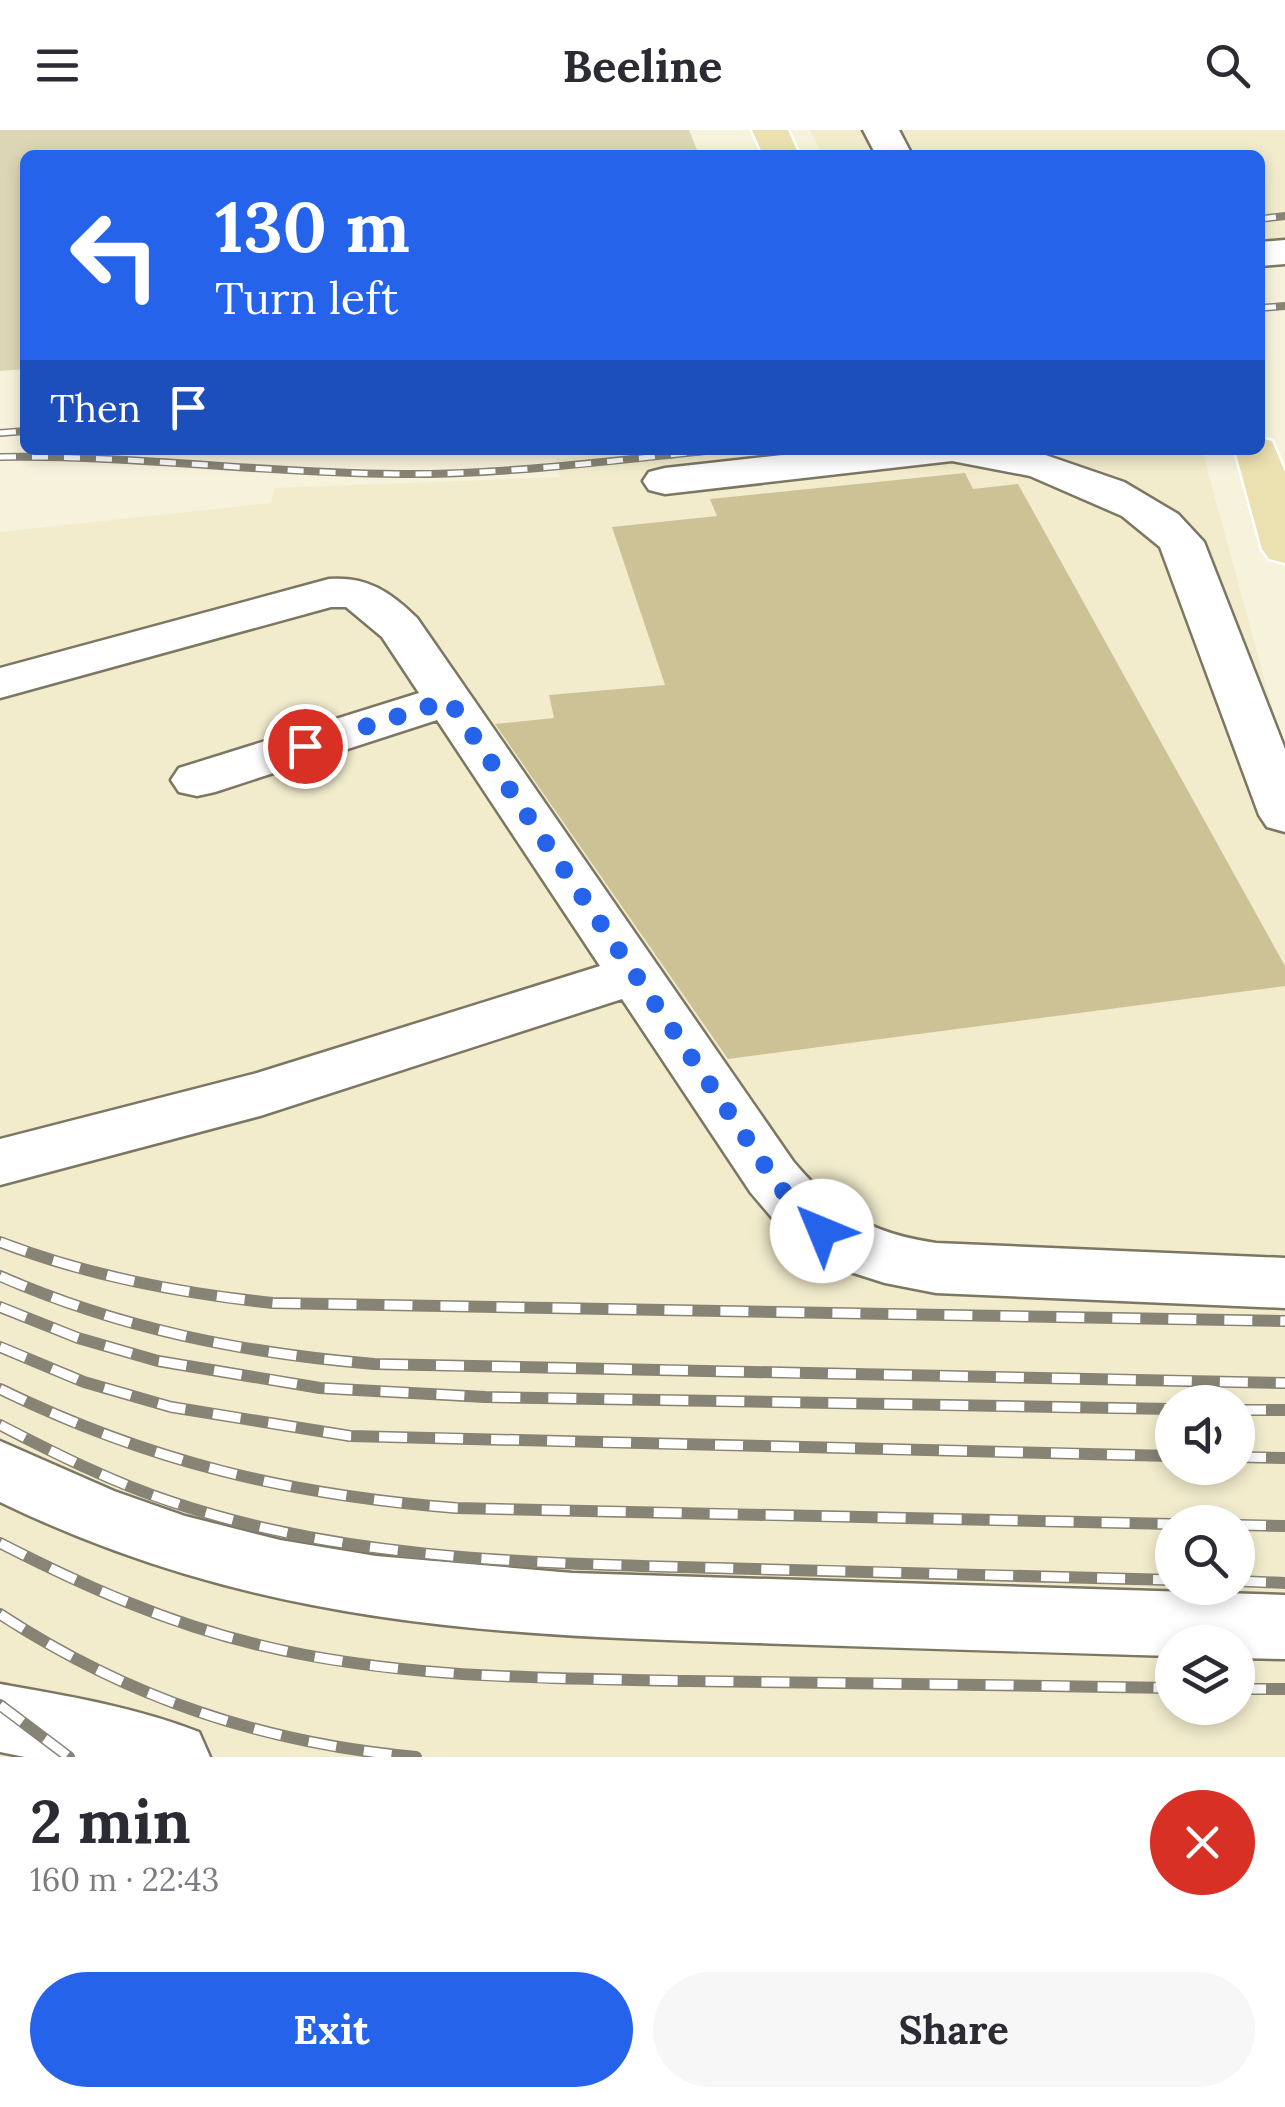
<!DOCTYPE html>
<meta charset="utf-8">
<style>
body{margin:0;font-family:Lora,serif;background:#f7f7f7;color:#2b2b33;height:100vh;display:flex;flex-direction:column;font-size:38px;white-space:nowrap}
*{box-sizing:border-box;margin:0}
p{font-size:32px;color:#7c7c81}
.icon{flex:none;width:55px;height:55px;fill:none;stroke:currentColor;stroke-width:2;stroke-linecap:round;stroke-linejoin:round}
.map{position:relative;height:1627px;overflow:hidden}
.sheet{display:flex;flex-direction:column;background:#fff;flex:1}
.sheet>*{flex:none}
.top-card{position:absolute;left:20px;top:20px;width:1245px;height:305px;border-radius:15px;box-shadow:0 5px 15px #0003;background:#2563eb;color:#fff;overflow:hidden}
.fabs{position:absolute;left:1155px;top:1255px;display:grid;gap:20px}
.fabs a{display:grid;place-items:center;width:100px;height:100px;border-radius:50%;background:#fff;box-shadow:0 5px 15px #0003;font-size:50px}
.pin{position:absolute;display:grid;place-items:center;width:85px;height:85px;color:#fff;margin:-42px;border:5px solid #fff;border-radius:50%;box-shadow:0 2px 10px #0007}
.me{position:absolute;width:110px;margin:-55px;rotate:315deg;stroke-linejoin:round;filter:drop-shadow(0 0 8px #0008)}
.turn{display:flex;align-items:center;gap:35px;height:210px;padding:0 30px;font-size:45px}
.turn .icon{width:130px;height:130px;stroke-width:2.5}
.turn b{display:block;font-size:70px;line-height:85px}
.then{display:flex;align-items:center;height:95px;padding:0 30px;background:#0003;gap:20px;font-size:38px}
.round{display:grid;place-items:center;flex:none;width:105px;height:105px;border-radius:52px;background:#f7f7f7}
.headline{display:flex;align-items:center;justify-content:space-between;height:170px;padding:0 30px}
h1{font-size:60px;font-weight:700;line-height:75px}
.action{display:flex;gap:20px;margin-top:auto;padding:20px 30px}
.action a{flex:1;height:115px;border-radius:60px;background:#2563eb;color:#fff;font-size:40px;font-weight:700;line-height:115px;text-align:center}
.action a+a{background:#f7f7f7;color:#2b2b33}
header{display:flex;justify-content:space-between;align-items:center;height:130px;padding:0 30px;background:#fff;font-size:45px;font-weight:700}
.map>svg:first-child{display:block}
.built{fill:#f2eccd;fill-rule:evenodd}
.green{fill:#ddd6b5}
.building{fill:#ccc295}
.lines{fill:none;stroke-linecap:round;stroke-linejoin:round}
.minor-casing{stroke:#7c7763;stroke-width:5}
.major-casing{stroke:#fff;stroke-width:5}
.minor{fill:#fff;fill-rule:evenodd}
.major{fill:#ebe0af;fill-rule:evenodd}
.rail-far1-casing{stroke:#878476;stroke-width:8}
.rail-casing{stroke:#878476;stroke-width:12}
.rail-far1{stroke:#fff;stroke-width:5;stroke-dasharray:16;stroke-linecap:butt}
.rail{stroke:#fff;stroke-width:9;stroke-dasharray:28;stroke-linecap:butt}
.route{stroke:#2563eb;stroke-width:18;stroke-dasharray:0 32.4}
</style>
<header><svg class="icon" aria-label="menu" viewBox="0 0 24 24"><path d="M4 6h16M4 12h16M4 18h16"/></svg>Beeline<svg class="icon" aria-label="search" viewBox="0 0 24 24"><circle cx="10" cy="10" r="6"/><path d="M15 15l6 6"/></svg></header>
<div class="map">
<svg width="1285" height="1627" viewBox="0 0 1285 1627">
<rect width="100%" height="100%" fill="#f7f2dc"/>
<!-- built -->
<path class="built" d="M810 0H1285V115L1260 117V25H822Z
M642 320H1202L1285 625V1627H0V402L271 373 275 358 560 347 556 329ZM1172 1272H1238V1338H1172ZM1172 1392H1238V1458H1172ZM1172 1512H1238V1578H1172Z"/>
<!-- green -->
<path class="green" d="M0 0H689L699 25H25V239L0 241Z"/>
<!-- building -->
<path class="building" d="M965 343 973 359 1018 354 1285 836V856L728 929 495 594 554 588 549 565 665 555 612 397 717 386 710 369Z"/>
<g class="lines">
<!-- minor casing -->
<g class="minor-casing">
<path id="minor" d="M863 0H899L912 25H876Z
M1285 110V134L1260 136V112Z
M827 320H1031L1124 352 1178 384 1204 412 1285 619V702L1267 697 1259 685 1160 417 1122 386 1030 346 952 331 665 364 649 360 643 351 649 342 665 338Z
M329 449C367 446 391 462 417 488L793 1031C837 1083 869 1103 936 1113L1285 1128V1178L936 1163 885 1153 841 1139 785 1103 751 1063 622 869 260 986 0 1055V1009L257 943 600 836 437 590 215 662 197 666 179 662 171 650 179 638 419 563 382 507 346 477H331L0 568V538Z
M0 1311 114 1361 185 1386 280 1410 376 1426 572 1443 1285 1465V1529L1238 1528V1512H1172V1526C1034 1522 896 1518 757 1513 483 1505 253 1494 0 1372Z
M0 1554C68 1566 135 1577 199 1602L210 1627H25L0 1622Z"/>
</g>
<!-- major casing -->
<g class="major-casing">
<path id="major" d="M752 0H788L799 25H763Z
M1260 308 1272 311 1285 342V433L1269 429 1262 419 1235 320H1260Z"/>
</g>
<!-- minor -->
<use href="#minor" class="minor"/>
<!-- major -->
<use href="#major" class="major"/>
<!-- rail-far1 casing -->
<g class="rail-far1-casing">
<path id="rail-far1" d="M1260 89 1285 86
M1260 178 1285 176
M0 303 25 301
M0 327C132 325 264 343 396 344 503 345 609 331 715 320"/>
</g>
<!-- rail casing -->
<g class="rail-casing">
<path id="rail" d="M0 1112C89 1146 179 1163 273 1173L1285 1191
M0 1146C121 1199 243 1223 374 1234L1285 1253
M0 1177 78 1208 158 1231 320 1258 485 1267 1172 1279
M0 1217 84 1252 171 1277 350 1306 1172 1326
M0 1259C150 1332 290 1365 456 1378L1172 1394
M1238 1280H1285
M0 1295C56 1324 112 1352 172 1372 347 1431 536 1433 718 1438 870 1442 1021 1446 1172 1450
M1238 1327 1285 1328
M1238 1395 1285 1396
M0 1413C84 1456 167 1493 259 1515 399 1549 546 1548 688 1551 849 1553 1011 1555 1172 1558
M1238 1451 1285 1453
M0 1484C128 1568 263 1613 416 1627
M1238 1559H1285
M0 1575 69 1627"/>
</g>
<!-- rail-far1 -->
<use href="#rail-far1" class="rail-far1"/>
<!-- rail -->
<use href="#rail" class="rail"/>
</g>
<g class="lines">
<!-- route -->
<path class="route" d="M305 616 449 570 772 1046 795 1077 822 1101"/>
</g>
</svg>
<div class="fabs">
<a><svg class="icon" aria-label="sound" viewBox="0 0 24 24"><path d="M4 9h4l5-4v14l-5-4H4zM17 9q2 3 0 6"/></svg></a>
<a><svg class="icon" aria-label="search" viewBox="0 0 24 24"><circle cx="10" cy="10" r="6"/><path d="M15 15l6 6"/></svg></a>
<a><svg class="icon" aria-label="layers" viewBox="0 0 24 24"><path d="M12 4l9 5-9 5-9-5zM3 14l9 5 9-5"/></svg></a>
</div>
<div class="pin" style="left:305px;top:616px;background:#d93025"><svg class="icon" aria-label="arrive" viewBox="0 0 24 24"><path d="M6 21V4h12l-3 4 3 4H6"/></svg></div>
<svg class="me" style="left:822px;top:1101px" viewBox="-20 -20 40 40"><circle r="19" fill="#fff"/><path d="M0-13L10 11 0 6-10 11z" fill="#2563eb"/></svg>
<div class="top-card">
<div class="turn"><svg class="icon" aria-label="left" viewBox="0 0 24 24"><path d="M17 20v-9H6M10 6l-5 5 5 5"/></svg><div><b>130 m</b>Turn left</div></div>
<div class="then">Then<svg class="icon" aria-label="arrive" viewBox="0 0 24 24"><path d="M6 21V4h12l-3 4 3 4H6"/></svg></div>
</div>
</div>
<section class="sheet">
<div class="headline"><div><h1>2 min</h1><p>160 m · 22:43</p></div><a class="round" style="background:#d93025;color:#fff"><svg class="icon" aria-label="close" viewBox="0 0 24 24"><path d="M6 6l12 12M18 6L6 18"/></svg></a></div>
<div class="action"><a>Exit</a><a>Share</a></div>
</section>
